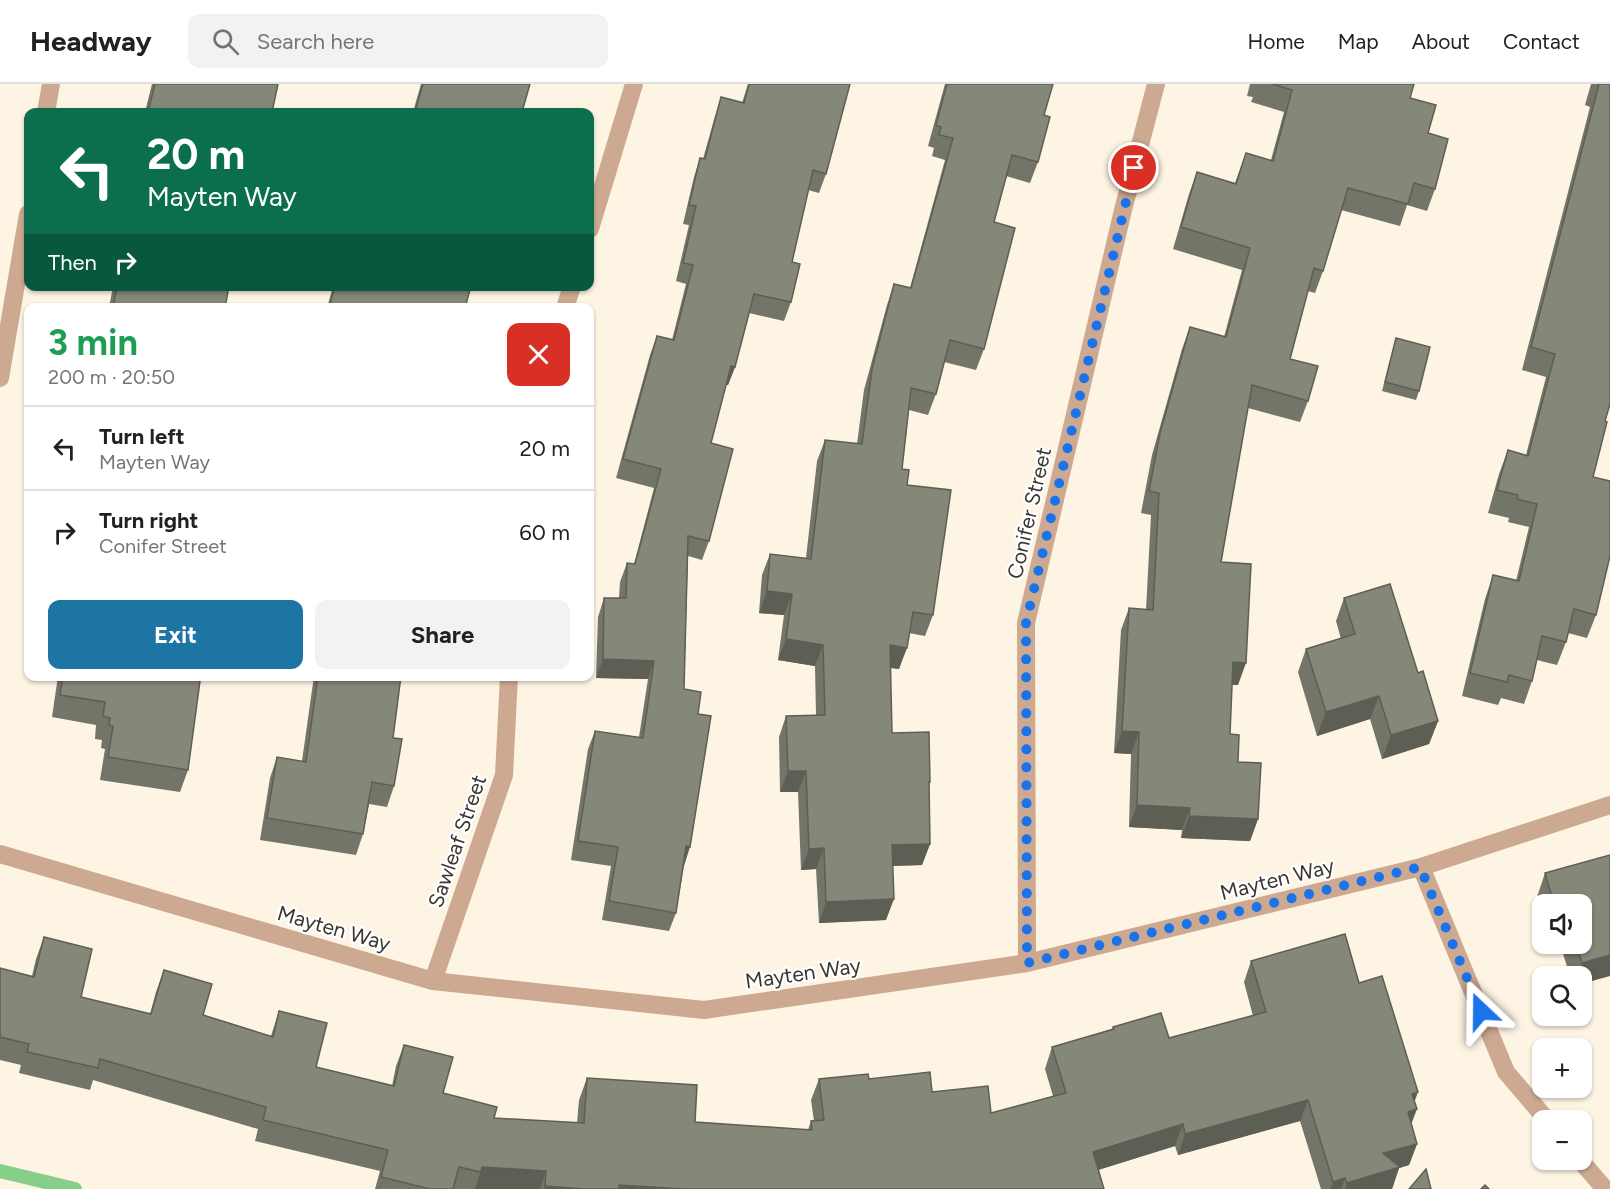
<!DOCTYPE html>
<meta charset="utf-8">
<style>
body{margin:0;font-family:Figtree,sans-serif;background:#f2f2f2;color:#202124;height:100vh;display:flex;flex-direction:column;font-size:22px;white-space:nowrap}
*{box-sizing:border-box;margin:0}
p{font-size:20px;color:#757577}
.icon{flex:none;width:33px;height:33px;fill:none;stroke:currentColor;stroke-width:2;stroke-linecap:round;stroke-linejoin:round}
.map{position:relative;flex:1;overflow:hidden}
.panel{position:absolute;left:24px;top:219px;width:570px;height:378px;display:flex;flex-direction:column;background:#fff;border-radius:12px;box-shadow:0 2px 4px #0004}
.panel>*{flex:none}
.hud{position:absolute;left:24px;top:24px;width:570px;height:183px;border-radius:12px;box-shadow:0 2px 4px #0004;background:#0b6e4f;color:#fff;overflow:hidden}
.controls{position:absolute;left:1532px;top:810px;display:grid;gap:12px}
.controls a{display:grid;place-items:center;width:60px;height:60px;border-radius:12px;background:#fff;box-shadow:0 2px 4px #0004;font-size:30px}
.pin{position:absolute;display:grid;place-items:center;width:51px;height:51px;color:#fff;margin:-26px;border:3px solid #fff;border-radius:50%;box-shadow:0 2px 6px #0007}
.me{position:absolute;width:66px;margin:-33px;rotate:337deg;stroke-linejoin:round;filter:drop-shadow(0 0 4px #0008)}
.turn{display:flex;align-items:center;gap:21px;height:126px;padding:0 24px;font-size:27px}
.turn .icon{width:78px;height:78px;stroke-width:2.5}
.turn b{display:block;font-size:42px;line-height:51px}
.then{display:flex;align-items:center;height:57px;padding:0 24px;background:#0003;gap:12px;font-size:22px}
.round{display:grid;place-items:center;flex:none;width:63px;height:63px;border-radius:12px;background:#f2f2f2}
.overview{display:flex;align-items:center;justify-content:space-between;height:102px;padding:0 24px}
h1{font-size:36px;font-weight:700;line-height:45px;color:#1e9e55}
.action{display:flex;gap:12px;margin-top:auto;padding:12px 24px}
.action a{flex:1;height:69px;border-radius:12px;background:#1d75a4;color:#fff;font-size:24px;font-weight:700;line-height:69px;text-align:center}
.action a+a{background:#f2f2f2;color:#202124}
ul{padding:0;list-style:none}
li{display:flex;align-items:center;gap:18px;height:84px;padding:0 24px;border-top:2px solid #e0e0e0}
li div{flex:1}
li b{display:block;font-size:22px}
li em{font-style:normal}
header{display:flex;align-items:center;gap:36px;box-sizing:border-box;height:84px;padding:0 30px;background:#fff;border-bottom:2px solid #e0e0e0}
header strong{font-size:28px}
nav{display:flex;gap:33px;margin-inline-start:auto;font-size:21px}
.search{width:420px;height:54px;background:#f2f2f2;display:flex;align-items:center;gap:15px;box-sizing:border-box;padding:0 21px;border-radius:12px;color:#757577;font-size:22px}
.map>svg:first-child{display:block}
.lines{fill:none;stroke-linecap:round;stroke-linejoin:round}
.stream{stroke:#87ce89;stroke-width:14}
.street{stroke:#cea992;stroke-width:18}
.wall{fill:#727567}
.shaded-wall{fill:#5d5f54}
.building{fill:#858878;stroke:#5d5f54;stroke-width:1.5}
.route{stroke:#1a73e8;stroke-width:10;stroke-dasharray:0 18}
.labels{text-anchor:middle;dominant-baseline:central;stroke-width:4.5;stroke-linejoin:round;paint-order:stroke}
.street-label{font-size:21px;fill:#3a3731;stroke:#fff}
</style>
<header>
<strong>Headway</strong>
<div class="search"><svg class="icon" aria-label="search" viewBox="0 0 24 24"><circle cx="10" cy="10" r="6"/><path d="M15 15l6 6"/></svg>Search here</div>
<nav><a>Home</a><a>Map</a><a>About</a><a>Contact</a></nav>
</header>
<div class="map">
<svg width="1610" height="1105" viewBox="0 0 1610 1105">
<rect width="100%" height="100%" fill="#fdf4e4"/>
<g class="lines">
<!-- stream -->
<path class="stream" d="M0 1087 75 1105"/>
<!-- street -->
<path class="street" d="M46 28 51 0
M590 145 634 0
M565 224 572 202
M0 294 28 130
M0 770 433 897 704 926 1027 879 1421 783 1610 721
M1421 783 1506 988 1547 1036
M1027 879 1026 539 1123 126 1156 0
M433 897 504 691 509 592
M1580 1076 1605 1105"/>
</g>
<!-- wall -->
<path class="wall" d="M152 0H278L272 28H145Z
M421 0H530L522 28H413Z
M748 0H850L826 90 819 109 808 106 792 178 791 218 784 237 749 229 735 283 728 301H726L711 359 709 457 702 476 688 472 684 605 698 630 684 782 676 829 669 847 602 836 611 782 571 776 588 665 595 647 639 653 648 595 596 594 598 533 604 514H619L620 498 627 479 634 480 654 404 616 394 650 271 657 252 672 256 686 200 676 197 689 141 683 140 694 93 700 74 703 75 715 32 721 13 742 19Z
M945 0H1053L1044 31 1038 78 1030 99 1006 92 994 138 984 265 976 286 944 278 936 310 928 331 909 326 902 385 907 401 933 531 925 552 909 549 899 585 890 584 892 649 930 698 929 702 930 760 922 781 893 782 886 836 819 839 816 785 801 786 798 708H780L779 653 786 632 816 631 815 582 778 576 784 531 759 529 762 491 770 470 806 474 817 377 825 356 857 360 864 306 887 221 894 200 910 204 945 76 932 72 934 64 928 62Z
M1250 0H1414L1410 14 1428 49 1435 105 1427 127 1407 121 1400 142 1341 126 1323 187 1315 209 1308 207 1290 275 1308 317 1300 338 1248 324 1221 478 1238 601H1232L1230 650 1238 678 1258 735 1250 757 1181 754 1182 746 1129 743 1131 670 1114 669 1121 546 1129 524 1146 526 1151 431 1141 429 1152 371 1182 265 1190 243 1224 253 1242 186 1173 165 1189 110 1197 88 1235 99 1246 69 1271 76 1284 28 1251 18 1253 13 1247 12Z
M1591 0H1610L1605 337 1593 393 1596 531 1587 554 1568 549 1566 558 1557 581 1537 576 1532 597 1524 620 1501 614 1498 621 1462 612 1485 515 1493 491 1516 497 1529 443 1508 438 1509 434 1488 429 1499 390 1508 366 1526 371 1546 293 1522 286 1590 23 1585 21Z
M113 202H229L225 224H109Z
M333 202H471L465 224H327Z
M1396 254 1419 307 1416 316 1382 307Z
M1344 514 1418 589 1438 637 1429 660 1382 675 1370 635 1317 652 1298 588 1306 565 1341 555 1336 537Z
M58 592H174L188 686 180 708 100 696 105 665 101 664 102 656 95 655 96 641 52 633Z
M314 592H401L393 654 394 702 387 723 369 720 363 750 356 771 260 756 270 694 277 673 302 677Z
M1610 771 1581 892H1570L1560 860H1581V820H1542V831L1537 813 1545 789Z
M44 853 81 913 150 930 156 908 164 886 203 931 271 952 279 927 316 983 392 1002 396 982 404 961 443 1009 494 1034 577 1039 579 1016 587 994 695 1038 808 1046 811 1037H814L811 1016 819 995H869L932 1008 991 1029 1053 1012 1045 985 1052 963 1112 945 1113 943 1169 954 1253 932 1244 898 1251 877 1359 899 1414 1017 1411 1039 1417 1060 1409 1081 1399 1084 1392 1105H1321L1300 1037 1178 1071 1175 1062 1098 1086 1104 1105H375L380 1087 255 1057 258 1045 93 996 90 1006 19 989 21 981 0 976V884L32 892 36 875Z"/>
<!-- shaded-wall -->
<path class="shaded-wall" d="M731 282 735 283 728 301H724Z
M767 507 792 510 784 531 759 529Z
M786 555 823 561 815 582 778 576Z
M890 561 907 564 899 585 882 582Z
M603 575 654 577 648 595 596 594Z
M1233 578 1246 579 1238 601 1225 600Z
M1379 612 1370 635 1317 652 1326 628Z
M1438 637 1429 660 1382 675 1391 651Z
M1122 647 1139 648 1131 670 1114 669Z
M788 687H806L798 708H780Z
M1137 721 1190 724 1182 746 1129 743Z
M1189 732 1258 735 1250 757 1181 754Z
M930 760 922 781 884 782 892 761Z
M686 762 690 763 684 782 679 781Z
M824 764 816 785 801 786 809 765Z
M894 815 886 836 819 839 826 818Z
M1610 871V892L1581 900V892H1577L1582 879Z
M1418 1008 1411 1027 1417 1025 1409 1046 1400 1049 1412 1010Z
M1308 1016 1300 1037 1178 1071 1185 1050Z
M1183 1040 1175 1062 1085 1090 1093 1068Z
M1417 1060 1409 1081 1399 1084 1392 1105H1345L1347 1099 1383 1069Z
M482 1083 546 1087 540 1105H475Z
M1345 1094 1341 1105H1330L1333 1098Z
M619 1101 685 1105H617Z
M545 1102 584 1105H544Z"/>
<!-- building -->
<path class="building" d="M155 0H278L272 28H148Z
M423 0H530L522 28H415Z
M749 0H850L826 90 813 86 792 178 800 180 791 218 754 210 735 283 731 282 711 359 733 365 709 457 688 452 684 605 701 608 698 630 711 632 690 763 686 762 676 829 609 817 618 763 578 757 595 647 643 654 654 577 603 575 604 514H626L627 479 635 480 661 385 623 375 657 252 674 256 693 181 683 179 696 122 689 121 700 74 705 75 721 13 744 19Z
M947 0H1053L1044 31 1050 33 1038 78 1012 71 994 138 1015 144 984 265 950 256 936 310 911 304 902 385 909 386 907 401 951 406 933 531 913 528 907 564 890 561 892 649 929 648 930 698H929L930 760 892 761 894 815 826 818 824 764 809 765 806 687H788L786 632 825 631 823 561 786 555 792 510 767 507 770 470 811 475 825 356 862 360 872 285 894 200 911 204 953 54 939 51 941 43 936 41Z
M1272 0H1414L1410 14 1436 21 1428 49 1448 55 1435 105 1414 99 1408 120 1348 104 1323 187 1314 184 1290 275 1318 282 1308 317 1252 301 1221 478 1251 480 1246 579 1233 578 1230 650 1239 651 1238 678 1261 679 1258 735 1189 732 1190 724 1137 721 1139 648 1122 647 1129 524 1153 526 1159 409 1149 407 1160 349 1190 243 1226 253 1250 164 1181 143 1197 88 1236 100 1246 69 1273 77 1292 6Z
M1599 0H1610V320L1605 337 1607 338 1593 393 1610 397V472L1596 531 1574 525 1566 558 1542 552 1532 597 1509 591 1507 598 1470 589 1493 491 1519 497 1537 420 1517 415 1518 411 1497 406 1508 366 1528 372 1555 270 1531 263Z
M117 202H229L225 224H113Z
M335 202H471L465 224H329Z
M1396 254 1430 263 1419 307 1385 298Z
M1390 500 1418 589 1423 587 1438 637 1391 651 1379 612 1326 628 1306 565 1355 550 1344 514Z
M63 592H174L200 597 188 686 108 673 113 642 109 641 110 634 103 632 105 618 60 611Z
M318 592H401L393 654 402 655 394 702 372 698 363 750 267 734 277 673 306 678Z
M1610 771V871L1582 879 1576 860H1581V820H1554L1545 789Z
M1345 850 1359 899 1382 892 1418 1008 1412 1010 1417 1025 1408 1028 1417 1060 1383 1069 1400 1083 1347 1099 1345 1094 1333 1098 1308 1016 1185 1050 1183 1040 1093 1068 1104 1105H685L619 1101V1105H584L545 1102 546 1087 482 1083 481 1088 459 1083 453 1105H430L381 1093 388 1066 263 1036 266 1023 100 975 98 984 27 968 29 960 0 953V884L34 893 44 853 92 865 81 913 151 930 164 886 212 900 203 931 273 953 279 927 327 939 316 983 394 1002 404 961 453 973 443 1009 497 1023 494 1034 584 1039 587 994 697 1001 695 1038 812 1046 811 1037 824 1036 819 995 868 990 869 995 930 988 932 1008 988 1002 991 1029 1066 1009 1052 963 1114 945 1113 943 1161 929 1169 954 1266 928 1251 877Z
M1426 1085 1431 1105H1409Z
M1485 1101 1489 1105H1481Z"/>
<g class="lines">
<!-- route -->
<path class="route" d="M1134 84 1026 539 1027 879 1420 783 1481 927"/>
</g>
<g class="labels">
<!-- street labels -->
<g class="street-label">
<text transform="translate(1029 429) rotate(-77)">Conifer Street</text>
<text transform="translate(457 757) rotate(-71)">Sawleaf Street</text>
<text transform="translate(1277 795) rotate(-14)">Mayten Way</text>
<text transform="translate(334 844) rotate(16)">Mayten Way</text>
<text transform="translate(803 889) rotate(-8)">Mayten Way</text>
</g>
</g>
</svg>
<div class="controls">
<a><svg class="icon" aria-label="sound" viewBox="0 0 24 24"><path d="M4 9h4l5-4v14l-5-4H4zM17 9q2 3 0 6"/></svg></a>
<a><svg class="icon" aria-label="search" viewBox="0 0 24 24"><circle cx="10" cy="10" r="6"/><path d="M15 15l6 6"/></svg></a>
<a>+</a>
<a>−</a>
</div>
<div class="pin" style="left:1134px;top:84px;background:#d93025"><svg class="icon" aria-label="arrive" viewBox="0 0 24 24"><path d="M6 21V4h12l-3 4 3 4H6"/></svg></div>
<svg class="me" style="left:1481px;top:927px" viewBox="-20 -20 40 40"><path d="M0-17L14 15 0 8-14 15z" fill="#1a73e8" stroke="#fff" stroke-width="4"/></svg>
<div class="hud">
<div class="turn"><svg class="icon" aria-label="left" viewBox="0 0 24 24"><path d="M17 20v-9H6M10 6l-5 5 5 5"/></svg><div><b>20 m</b>Mayten Way</div></div>
<div class="then">Then<svg class="icon" aria-label="right" viewBox="0 0 24 24"><path d="M7 20v-9h11M14 6l5 5-5 5"/></svg></div>
</div>
<section class="panel">
<div class="overview"><div><h1>3 min</h1><p>200 m · 20:50</p></div><a class="round" style="background:#d93025;color:#fff"><svg class="icon" aria-label="close" viewBox="0 0 24 24"><path d="M6 6l12 12M18 6L6 18"/></svg></a></div>
<ul>
<li><svg class="icon" aria-label="left" viewBox="0 0 24 24"><path d="M17 20v-9H6M10 6l-5 5 5 5"/></svg><div><b>Turn left</b><p>Mayten Way</p></div><em>20 m</em></li>
<li><svg class="icon" aria-label="right" viewBox="0 0 24 24"><path d="M7 20v-9h11M14 6l5 5-5 5"/></svg><div><b>Turn right</b><p>Conifer Street</p></div><em>60 m</em></li>
</ul>
<div class="action"><a>Exit</a><a>Share</a></div>
</section>
</div>
